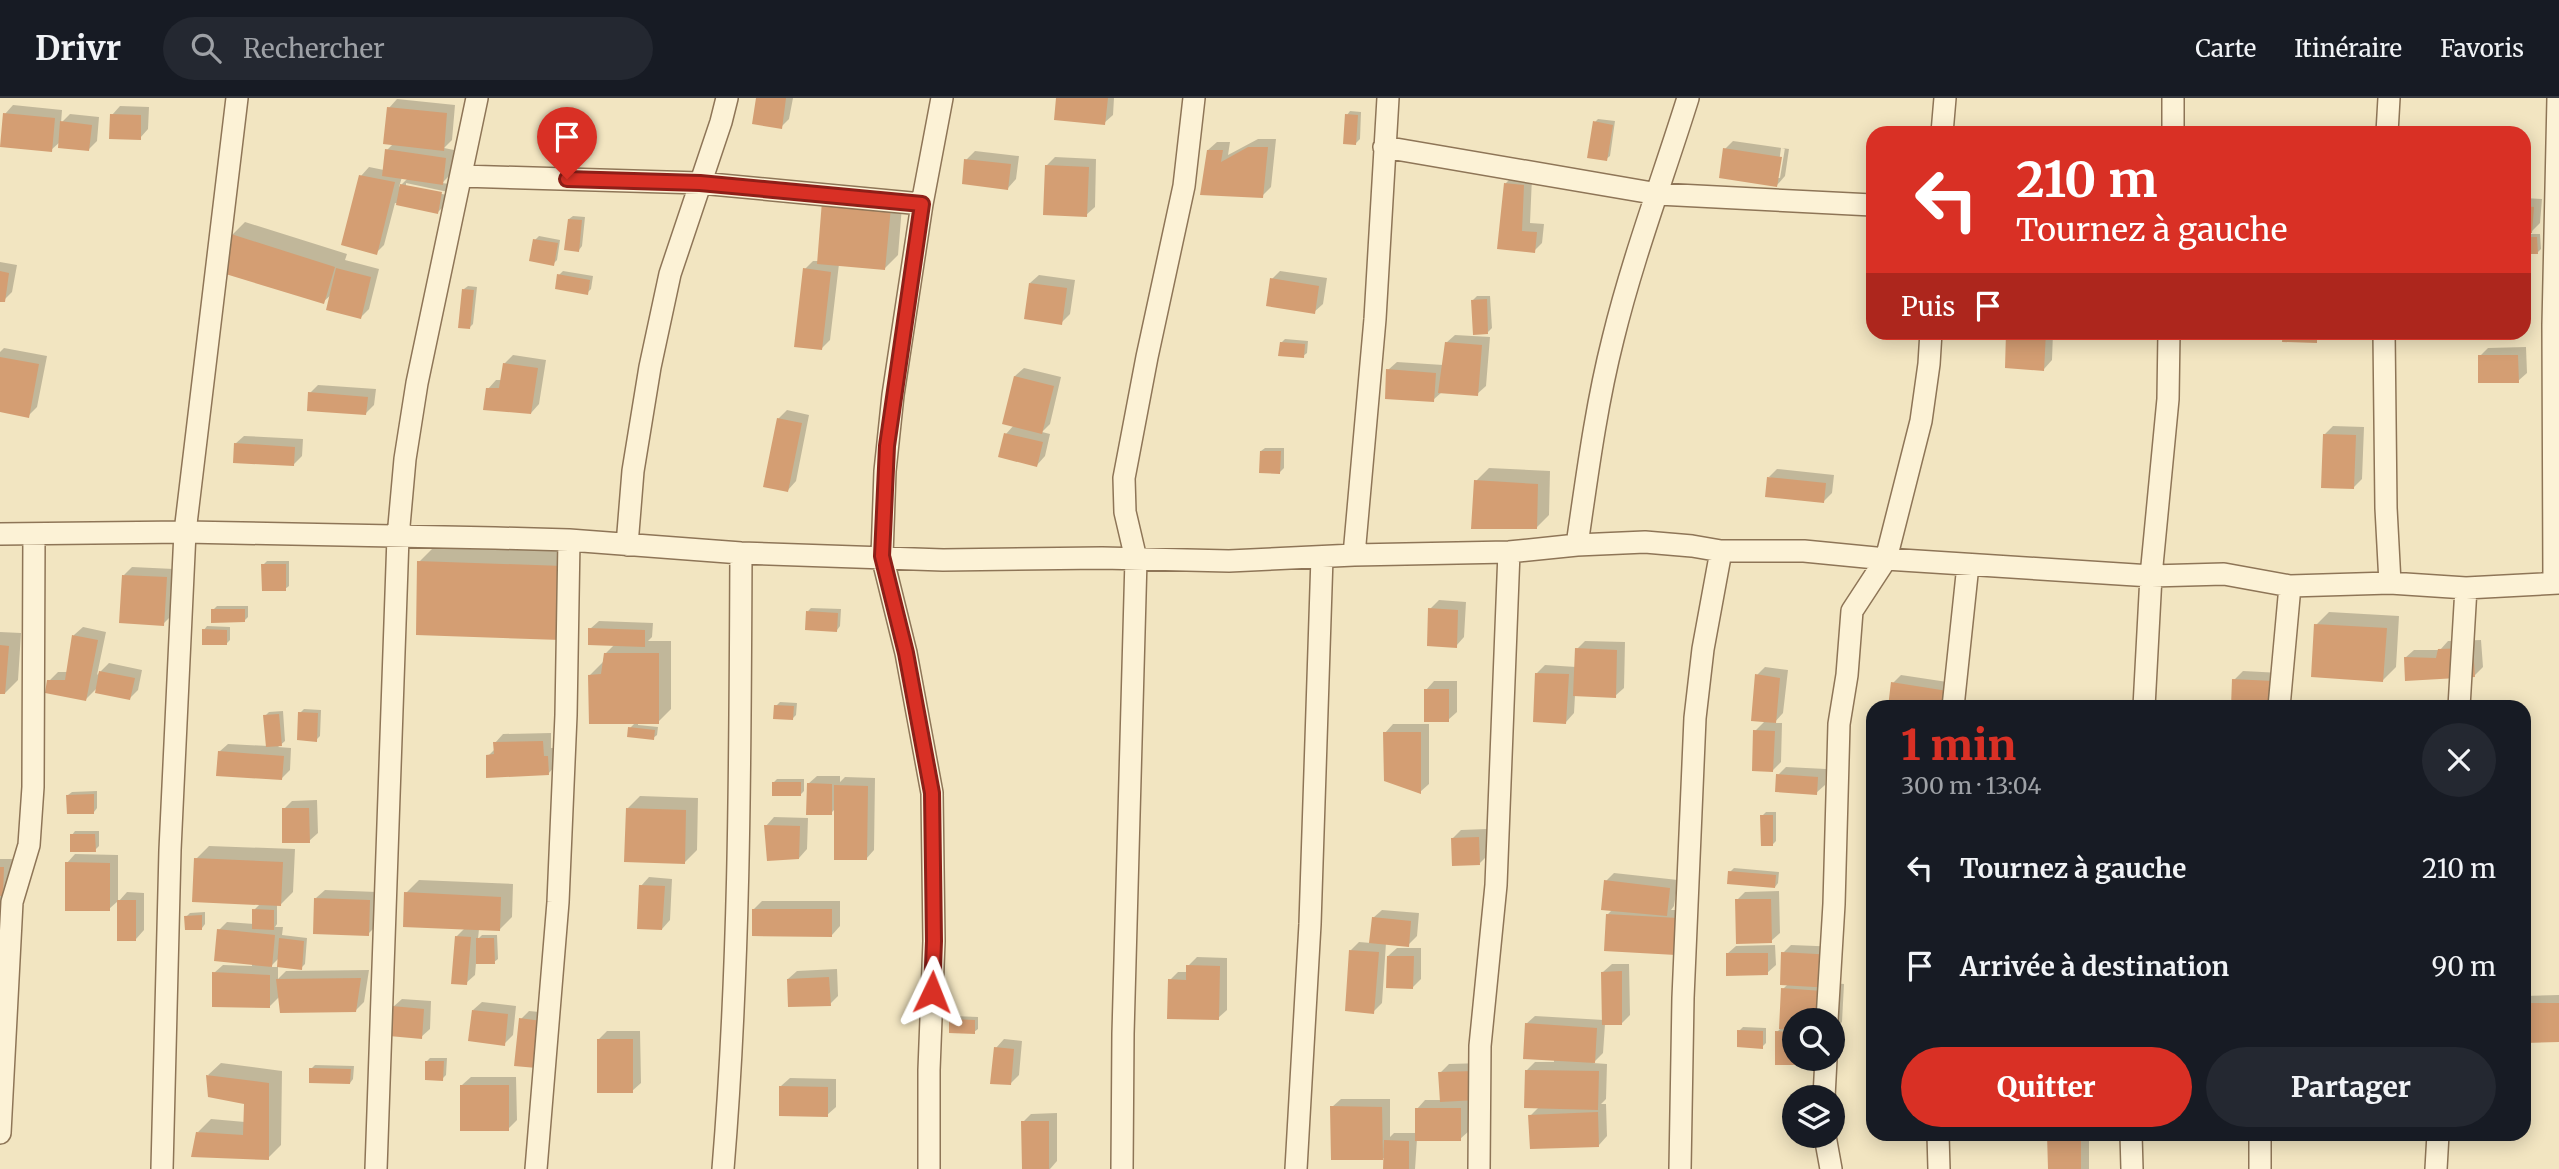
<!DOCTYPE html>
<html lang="fr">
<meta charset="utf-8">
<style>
body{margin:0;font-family:Merriweather,serif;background:#242831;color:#f1f3f6;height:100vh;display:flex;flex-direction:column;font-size:26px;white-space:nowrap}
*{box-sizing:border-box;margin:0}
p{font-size:23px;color:#9ea1a6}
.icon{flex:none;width:38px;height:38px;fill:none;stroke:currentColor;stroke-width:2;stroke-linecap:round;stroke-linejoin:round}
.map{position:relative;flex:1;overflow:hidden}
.sheet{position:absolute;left:1866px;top:602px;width:665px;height:441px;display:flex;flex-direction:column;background:#171b24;border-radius:21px;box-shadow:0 4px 18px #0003}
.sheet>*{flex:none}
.hud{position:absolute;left:1866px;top:28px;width:665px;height:214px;border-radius:21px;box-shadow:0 4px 18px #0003;background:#d93025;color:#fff;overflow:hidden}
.fabs{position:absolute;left:1782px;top:910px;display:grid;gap:14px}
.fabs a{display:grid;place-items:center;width:63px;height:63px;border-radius:50%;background:#171b24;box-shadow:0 4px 18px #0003;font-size:35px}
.pin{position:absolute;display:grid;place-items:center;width:60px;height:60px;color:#fff;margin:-72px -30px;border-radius:50% 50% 50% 0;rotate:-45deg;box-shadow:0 0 7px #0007}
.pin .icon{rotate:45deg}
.me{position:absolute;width:77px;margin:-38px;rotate:2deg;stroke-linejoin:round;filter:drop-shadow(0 0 5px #0008)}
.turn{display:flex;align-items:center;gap:24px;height:147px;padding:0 35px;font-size:32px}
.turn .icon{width:91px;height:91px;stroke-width:2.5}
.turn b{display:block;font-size:49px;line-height:60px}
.then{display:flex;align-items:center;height:66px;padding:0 35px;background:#0003;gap:14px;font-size:26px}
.round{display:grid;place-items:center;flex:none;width:74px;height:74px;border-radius:37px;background:#242831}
.overview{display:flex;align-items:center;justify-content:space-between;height:119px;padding:0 35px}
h1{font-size:42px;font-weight:800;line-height:52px;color:#d93025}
.action{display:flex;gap:14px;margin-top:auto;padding:14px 35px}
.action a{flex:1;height:80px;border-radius:42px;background:#d93025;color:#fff;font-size:28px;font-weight:800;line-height:80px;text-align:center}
.action a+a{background:#242831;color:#f1f3f6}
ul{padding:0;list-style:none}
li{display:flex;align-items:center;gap:21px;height:98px;padding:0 35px}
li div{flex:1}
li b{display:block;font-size:26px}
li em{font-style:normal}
header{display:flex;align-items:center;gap:42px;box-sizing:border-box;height:98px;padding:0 35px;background:#171b24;border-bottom:2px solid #363941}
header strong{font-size:33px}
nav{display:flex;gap:38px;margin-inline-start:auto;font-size:24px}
.search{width:490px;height:63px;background:#242831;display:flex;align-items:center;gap:18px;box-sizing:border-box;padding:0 24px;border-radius:38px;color:#9ea1a6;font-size:26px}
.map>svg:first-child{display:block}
.shadow{fill:#0003;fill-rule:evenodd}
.building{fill:#d49e73}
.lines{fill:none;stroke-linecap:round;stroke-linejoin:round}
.minor-casing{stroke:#8e7557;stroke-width:24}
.minor{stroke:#fcf2d6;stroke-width:21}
.route-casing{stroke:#8d1f18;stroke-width:18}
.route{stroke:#d93025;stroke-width:12}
</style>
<header>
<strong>Drivr</strong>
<div class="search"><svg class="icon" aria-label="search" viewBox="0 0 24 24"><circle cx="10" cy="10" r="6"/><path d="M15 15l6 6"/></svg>Rechercher</div>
<nav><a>Carte</a><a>Itinéraire</a><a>Favoris</a></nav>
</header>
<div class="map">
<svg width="2559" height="1071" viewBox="0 0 2559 1071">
<rect width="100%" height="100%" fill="#f2e5c1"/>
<!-- shadow -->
<path class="shadow" d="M758 0H793L789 21 781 29Z
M1057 0H1114L1113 17 1104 25Z
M397 1 455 7 452 42 444 50 454 52 451 76 442 85 449 86 448 94 406 85V89L447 97 446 106 438 114 395 105 384 147 376 155 361 78 369 69 384 72 387 52 393 46 389 10ZM402 79 408 80 399 89Z
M13 7 62 12 61 25 70 16 99 19 97 43 89 51 60 44 51 52 5 16Z
M120 8 149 9 148 31 140 40 112 17Z
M1350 13 1361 14 1360 41 1356 45 1347 17Z
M1598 21 1615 23 1610 58 1606 61 1595 24Z
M1258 41H1276L1271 89 1262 98 1202 95 1208 52 1217 44H1230L1228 57Z
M1733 43 1789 51 1785 78 1777 87 1725 51ZM1781 50H1785L1780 80H1777Z
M975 53 1019 58 1016 81 1008 90 966 62Z
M1055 59 1096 61 1095 109 1086 117 1046 68Z
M1514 77 1532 79 1530 125 1544 126 1542 145 1534 153 1499 150 1506 85Z
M903 96 898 157 885 170 839 166 830 242 822 250 805 171 813 163H819Z
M2524 100 2542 101 2540 125 2529 136H2540L2541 151 2537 155 2524 154V140L2530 133H2524Z
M573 118 585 119 582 148 579 152 569 121Z
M245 124 347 156 345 162 379 171 369 211 361 219 332 196 323 204 232 137Z
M539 138 560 142 557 162 553 166 535 142Z
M0 164 17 167 12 194 4 202H0Z
M563 173 593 178 591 191 587 195 559 177Z
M1280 173 1327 180 1323 206 1314 214 1272 181Z
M1039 177 1075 182 1070 216 1061 225 1030 185Z
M468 188 477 189 473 226 469 230 464 191Z
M1477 198H1490L1492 230 1488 234 1473 202Z
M2008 234H2053L2052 262 2044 271Z
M2284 234H2325L2316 243Z
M1455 237 1490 239 1486 288 1477 296 1442 294 1433 302 1388 272 1397 264 1443 267 1446 245Z
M1285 241 1308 243 1307 255 1303 258 1281 245Z
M2526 249 2527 275 2518 283 2480 258 2488 250Z
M4 250 47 258 37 309 28 318 0 312V254Z
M513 257 546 262 539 306 531 315 488 291 496 282H502L504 266Z
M1024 270 1061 279 1050 326 1042 334 1050 336 1045 358 1037 367 1006 336 1014 327 1015 278Z
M318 287 376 291 374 307 366 315 310 295Z
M787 312 809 317 796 383 788 392 778 321Z
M2333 328 2364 329 2362 381 2354 389 2324 337Z
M244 338 303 341 302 358 293 367 235 346Z
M1265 350H1284V370L1280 374 1261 353Z
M1489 370 1550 373 1549 417 1536 430 1476 383Z
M1777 371 1834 377 1832 395 1824 403 1769 379Z
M436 447 579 451 577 523 419 464Z
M267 463H289V488L285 491 263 467Z
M132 469 174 471 172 517 163 526 124 477Z
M1439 502 1466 504 1464 539 1456 548 1430 511Z
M217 508H248V519L244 523 213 512Z
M811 510 841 511 840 528 837 532 808 513Z
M2329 514 2399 518 2396 569 2383 582 2316 527Z
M599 523 653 525 652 539 648 543H671V611L658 624H638V627L658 629 657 637 653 640 630 630 636 624 590 577 603 564 605 556 615 546 590 531Z
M207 528 230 529V542L227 545 204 532Z
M83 529 106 534 97 577 109 565 142 572 138 592 130 600 98 589 86 601 49 583 58 574H68L74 537Z
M0 534 21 535 18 582 5 595 0 594Z
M2481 542 2483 569 2474 578 2405 560 2414 552H2440L2448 543Z
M1585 543 1625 544 1624 590 1615 598 1575 597 1574 615 1566 624 1537 575 1545 567 1576 569 1577 551Z
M1765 569 1788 572 1783 615 1774 625H1782L1781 664 1773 672 1755 633 1765 623 1757 577Z
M2243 573 2281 575 2274 609H2233L2234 582Z
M1901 577 1967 587 1964 609H1889L1893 585Z
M1434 583H1457V614L1448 622 1426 592Z
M780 604 797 605 796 617 792 621 776 608Z
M304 611 321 612 320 638 316 642 300 615Z
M283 613 285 643 278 649 291 650 290 672 282 680 219 654 228 646 268 648 265 618 269 614Z
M1393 626H1429V686L1420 694 1385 635Z
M551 635V650H556V667L548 676 488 658 495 651V645L503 636Z
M1786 669 1826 671 1825 687 1816 695 1778 677Z
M817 678H840V684L845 679 875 680 874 752 866 761 836 710 831 715 808 686Z
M777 681H804V693L801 696 774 684Z
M97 693V710L94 714 68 697 72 694Z
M640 698 698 700 697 752 684 765 627 711Z
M317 702 318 735 309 743 284 711 292 703Z
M1766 714H1776V743L1773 746 1762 718Z
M774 719 808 720 807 751 799 760 766 728Z
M1487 731 1488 757 1480 765 1453 740 1461 732Z
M75 733H99V748L95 752 72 737Z
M209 748 295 751 293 794 280 807 277 806V826L275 829H283L282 837 307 840 305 866 301 870 280 859 270 869H278V881L286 873 369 872 364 904 356 912 280 898 269 909 214 875 223 867 252 868V865L219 832 227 824 254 826V812L260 806 196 761Z
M75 756 118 757V803L109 811 67 765Z
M0 761H12L11 788 2 797H11L0 841Z
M1734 770 1779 774 1778 785 1775 789 1730 774Z
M1614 775 1678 782 1674 808 1671 812H1685L1684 847 1607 817 1613 811 1606 783Z
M649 779 672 781 670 822 662 831 641 788Z
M419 782 513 786 512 819 499 832 479 831 478 841 482 837H497L498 861 494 864 476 865 475 877 466 885 457 838 465 830 406 795Z
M325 792 377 794 376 828 368 836 316 800Z
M1779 793 1780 835 1771 843 1737 802 1745 794Z
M127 794 144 795V832L136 841 119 803Z
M762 803H840V828L832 837 754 811Z
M1382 812 1419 815 1417 838 1408 847 1386 845 1382 905 1373 914 1351 852 1359 844 1371 845 1373 820Z
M205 814V826L202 830 186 819 190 815Z
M1775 847 1776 867 1767 875 1727 856 1736 848Z
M1791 847 1841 849 1834 885 1844 886 1842 924 1833 933 1832 922H1794V961H1812L1807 966 1777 965V934L1781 930 1783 891 1788 886 1783 855Z
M1397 850H1421V881L1413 889 1388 858Z
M1197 859 1227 860V912L1218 920 1170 882 1178 874H1188V868Z
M1612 866H1629L1630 917 1622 925 1605 926 1603 955 1593 965 1607 966 1606 1001 1601 1006H1606L1607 1038 1599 1047 1530 1018 1539 1009 1527 972 1535 964H1554V961L1526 926 1535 918 1604 922 1603 874Z
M837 871 838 898 830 906 788 881 797 873Z
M2559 897V942L2524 943V898Z
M402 901 431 903 430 931 421 939 393 909Z
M482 904 516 908 513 937 504 946 473 912Z
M529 913 550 915 537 968 521 921Z
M954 918 978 919V931L974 934 951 921Z
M1743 929 1766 930V945L1762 949 1739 933Z
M607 933H640L641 985 632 993 598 942Z
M1004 941 1022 943 1019 977 1010 986 996 950Z
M430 960H447L446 977 442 981 427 963Z
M221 965 282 973 281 1047 268 1060 198 1034 211 1021 245 1024 246 1004 208 977Z
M1483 965 1469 1001V1033L1460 1041H1417L1415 1071H1385V1060H1333L1332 1009 1341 1001H1390V1039L1394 1035H1417V1011L1425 1002H1441L1440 975 1449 966Z
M315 967 354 968 353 981 350 985 311 971Z
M471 979H516L517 1022 508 1031 462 987Z
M790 980 836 981V1009L827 1017 781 988Z
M1057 1015V1063L1050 1071H1024L1023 1024 1031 1016Z
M2049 1036H2089V1071H2050Z"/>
<!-- building -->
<path class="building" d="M756 0H786L782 31 752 26Z
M1056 0H1108L1105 27 1054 22Z
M387 9 447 15 444 53 383 46Z
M3 15 55 20 52 54 0 49Z
M110 16 141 17V42L109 41Z
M1345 16 1358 17 1356 47 1343 46Z
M60 23 92 27 89 53 58 50Z
M1593 23 1613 27 1607 63 1587 60Z
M1248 49H1268L1263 100 1200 97 1207 52H1223L1221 64Z
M1723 50 1782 59 1777 89 1719 80Z
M385 51 446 60 443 87 382 78Z
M964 61 1011 66 1008 92 962 86Z
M1045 67 1089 69 1087 119 1043 117Z
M359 77 395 84 377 157 341 147Z
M1504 85 1524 87 1522 133 1537 134 1535 155 1497 151Z
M400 86 442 94 438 116 396 107Z
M822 103 891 109 885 172 817 166Z
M2524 108 2534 109 2532 135H2524Z
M568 121 582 122 579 154 564 152Z
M231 136 335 169 324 206 219 174Z
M2524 139H2537L2538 156H2524Z
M533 141 558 145 554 168 529 163Z
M336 170 371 179 361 221 326 212Z
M803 170 831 174 822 252 794 249Z
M0 173 9 175 5 204H0Z
M557 176 590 182 588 197 555 191Z
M1270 180 1319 188 1315 216 1266 208Z
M1029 185 1067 190 1062 227 1024 221Z
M462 191 474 192 470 231 458 230Z
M1487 201 1488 236 1473 237 1471 202Z
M2006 234H2046L2044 273 2005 270Z
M2283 234H2317V245L2282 244Z
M1280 244 1305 246 1304 260 1278 258Z
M1445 244 1482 247 1478 298 1438 295Z
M2478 257H2518L2519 285H2478Z
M0 259 39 266 29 320 0 314Z
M503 265 538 270 531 316 483 312 486 290H499Z
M1386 271 1436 275 1434 304 1385 301Z
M1014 278 1054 288 1042 336 1002 326Z
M308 294 368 299 366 317 307 313Z
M777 320 802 325 788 394 763 389Z
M1004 335 1043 344 1037 369 998 359Z
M2323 336 2356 337 2354 391 2321 390Z
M234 345 295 349 294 368 233 365Z
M1260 353H1281L1280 376 1259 375Z
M1767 379 1826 385 1824 405 1765 399Z
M1474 382 1538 386 1537 431H1471Z
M417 463 563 468 561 542 416 537Z
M261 466H286V493H262Z
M122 477 167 479 164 528 119 525Z
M1428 510 1458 512 1457 550 1427 548Z
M211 511H245V524L211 525Z
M806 513 838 515 837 534 805 532Z
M2314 526 2387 530 2383 584 2311 579Z
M588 530 645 532V549L588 547Z
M202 531 227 532V547H202Z
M72 537 98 542 86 603 45 595 47 582H65Z
M0 547 9 548 5 596H0Z
M1575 550 1617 552 1616 600 1573 598Z
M2473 550 2475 579 2405 583 2404 559 2436 560 2438 551Z
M604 555H659V626H589L588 577 601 576Z
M99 573 135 580 130 602 95 595Z
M1535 575 1569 576 1566 626 1533 624Z
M1755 576 1780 580 1776 625 1751 623Z
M2232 581 2273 583 2272 609H2231Z
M1891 584 1960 595 1958 609H1888Z
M1424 591H1449V624H1424Z
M774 607 794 608 793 622 773 621Z
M298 614 318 615 317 644 297 642Z
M279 616 282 648 266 649 263 617Z
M628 629 655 632 654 642 627 639Z
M1753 632 1775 633 1773 674 1752 673Z
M1383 634H1421V696L1384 683Z
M543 643 544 658H548L549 677 486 680V657L494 656 493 644Z
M218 653 284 658 282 682 216 678Z
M1776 676 1818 679 1817 697 1775 694Z
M772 684H801V698H772Z
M807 685 832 686V717H806Z
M834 687 868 688 867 762H834Z
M94 696V716H67L66 697Z
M282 710H309L310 745H282Z
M626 710 686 712 685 766 624 764Z
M1760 717H1773V748H1761Z
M764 727 800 728 799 761 767 763Z
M70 736H95L96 754H70Z
M1479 739 1480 767 1452 768 1451 740Z
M194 760 283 764 281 808 192 804Z
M65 764 110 765V813H65Z
M0 769H4L3 798H0Z
M1728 773 1776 777 1775 790 1727 786Z
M1604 782 1670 790 1667 818 1601 812Z
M639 787 665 788 662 832 637 831Z
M404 794 501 799 500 833 403 829Z
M314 800 370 802 369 838 313 836Z
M1735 801H1771L1772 845 1736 846Z
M117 802H136V843H117Z
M252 811 274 812V832L252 831Z
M752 811H832V839L752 838Z
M1606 816 1678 820 1676 857 1604 853Z
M202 817V832H185L184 818Z
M1372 819 1411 823 1409 849 1369 845Z
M217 831 275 837 272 869 214 863Z
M455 838 471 839 467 887 451 886Z
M279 840 304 843 302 872 277 869Z
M476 840H494L495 866H476Z
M1349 852 1379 854 1374 916 1345 913Z
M1781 854 1834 857 1832 890 1780 887Z
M1726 855H1768V877L1726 878Z
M1387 858H1414L1413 891 1386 890Z
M1186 867 1220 868 1219 922 1167 921 1168 881 1186 882Z
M1622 873V927H1602L1601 874Z
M212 874 270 877V910L212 909Z
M829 879 831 908 788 909 787 881Z
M361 880 356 914 280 915 276 881Z
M1781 890 1836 894 1834 929H1832V922H1794V932L1779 931Z
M2524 905H2559V944L2524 945Z
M392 908 424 911 422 941 389 938Z
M472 912 508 916 505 948 468 943Z
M519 920 542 923 537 970 514 968Z
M949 921 975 922V936L949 935Z
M1525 925 1597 930 1595 965 1523 961Z
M1737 932 1763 933V951L1737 949Z
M1775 933 1794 934V961H1808V967H1775Z
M597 941H633V995H597Z
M994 949 1014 951 1011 987 990 986Z
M425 963H444L443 983 425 982Z
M309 970 351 971 350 986 309 985Z
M1525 972 1599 973 1598 1012 1524 1010Z
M1475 973 1477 1002 1440 1004 1438 974Z
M206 977 269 985V1062L191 1059 196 1034 243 1037 244 1006 208 999Z
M460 987H509V1033H460Z
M779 988 828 989V1019L779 1018Z
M1330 1008 1382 1009 1383 1062H1331Z
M1415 1010H1461V1043H1415Z
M1598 1014 1599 1049 1530 1051 1528 1017Z
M1021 1023H1049V1071H1022Z
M2047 1036H2081V1071H2048Z
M1384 1042 1409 1043V1071H1383Z"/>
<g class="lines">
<!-- minor casing -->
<g class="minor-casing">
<path id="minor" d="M1942 35 1945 0
M2173 35V0
M2387 35 2389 0
M1384 49 1658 96 1872 107
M461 78 700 85 922 106
M2384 234 2386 410 2390 485
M0 436 185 434 495 440 569 442 741 455 943 462 1102 460 1229 463 1354 457 1509 454 1577 447 1645 444 1692 448 1721 453H1804L1886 461 2151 478 2224 476 2290 488 2390 485 2466 490 2559 485
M627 447 633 373 650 269 670 176 721 24 727 0
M1577 447C1587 378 1596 308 1613 241 1633 159 1663 80 1688 0
M1354 457 1375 221 1388 0
M2554 485 2553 227 2558 0
M1953 609 1968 467
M2144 609 2151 478 2168 301 2169 234
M2279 609 2290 488
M2459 609 2466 490
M1827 922 1834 806 1839 626 1847 577 1852 513 1886 461 1921 323 1929 266 1931 234
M1824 999 1826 961
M0 1035 12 804 29 747 33 689 34 436
M1938 1036 1939 1071
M2131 1036 2132 1071
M2260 1036V1071
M1825 1038 1831 1071
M162 1071 170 752 185 434 237 0
M376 1071 398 439 405 361 417 285 477 0
M536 1071 558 804 566 617 569 442
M723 1071C740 866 740 660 741 455
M929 1071V972L934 843 932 695 906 555 882 458 885 373 893 297 922 106 942 0
M1122 1071 1123 936 1136 461 1125 414 1124 380 1147 259 1184 88 1194 0
M1296 1071 1310 826 1322 459
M1479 1071 1480 948 1496 787 1509 454
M1680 1071 1683 900 1695 620 1703 551 1721 453
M2436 1071 2438 1036"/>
</g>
<!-- minor -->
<use href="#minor" class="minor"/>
</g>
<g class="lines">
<!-- route casing -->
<g class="route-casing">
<path id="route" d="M567 81 700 85 922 106 887 348 882 458 906 555 932 695 934 843 932 894"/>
</g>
<!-- route -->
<use href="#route" class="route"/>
</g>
</svg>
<div class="fabs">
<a><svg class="icon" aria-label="search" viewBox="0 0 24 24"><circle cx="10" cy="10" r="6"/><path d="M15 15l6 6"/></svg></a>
<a><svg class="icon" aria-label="layers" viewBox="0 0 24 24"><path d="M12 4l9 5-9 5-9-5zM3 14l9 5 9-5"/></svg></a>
</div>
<div class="pin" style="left:567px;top:81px;background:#d93025"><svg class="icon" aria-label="arrive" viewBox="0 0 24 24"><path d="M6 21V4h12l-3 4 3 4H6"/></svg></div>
<svg class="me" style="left:932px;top:894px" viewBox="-20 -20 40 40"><path d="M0-17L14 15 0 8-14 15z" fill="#d93025" stroke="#fff" stroke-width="4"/></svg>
<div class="hud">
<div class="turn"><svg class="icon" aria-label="left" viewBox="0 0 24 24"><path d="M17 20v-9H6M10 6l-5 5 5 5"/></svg><div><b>210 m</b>Tournez à gauche</div></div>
<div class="then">Puis<svg class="icon" aria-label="arrive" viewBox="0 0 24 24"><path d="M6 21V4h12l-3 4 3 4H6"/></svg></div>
</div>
<section class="sheet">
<div class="overview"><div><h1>1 min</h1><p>300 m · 13:04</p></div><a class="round"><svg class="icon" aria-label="close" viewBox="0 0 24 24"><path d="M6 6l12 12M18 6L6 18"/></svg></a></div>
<ul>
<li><svg class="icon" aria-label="left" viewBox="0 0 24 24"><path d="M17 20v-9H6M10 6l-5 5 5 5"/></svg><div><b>Tournez à gauche</b></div><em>210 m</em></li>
<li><svg class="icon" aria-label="arrive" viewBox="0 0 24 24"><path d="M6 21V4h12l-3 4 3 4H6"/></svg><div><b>Arrivée à destination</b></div><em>90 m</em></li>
</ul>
<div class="action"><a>Quitter</a><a>Partager</a></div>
</section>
</div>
